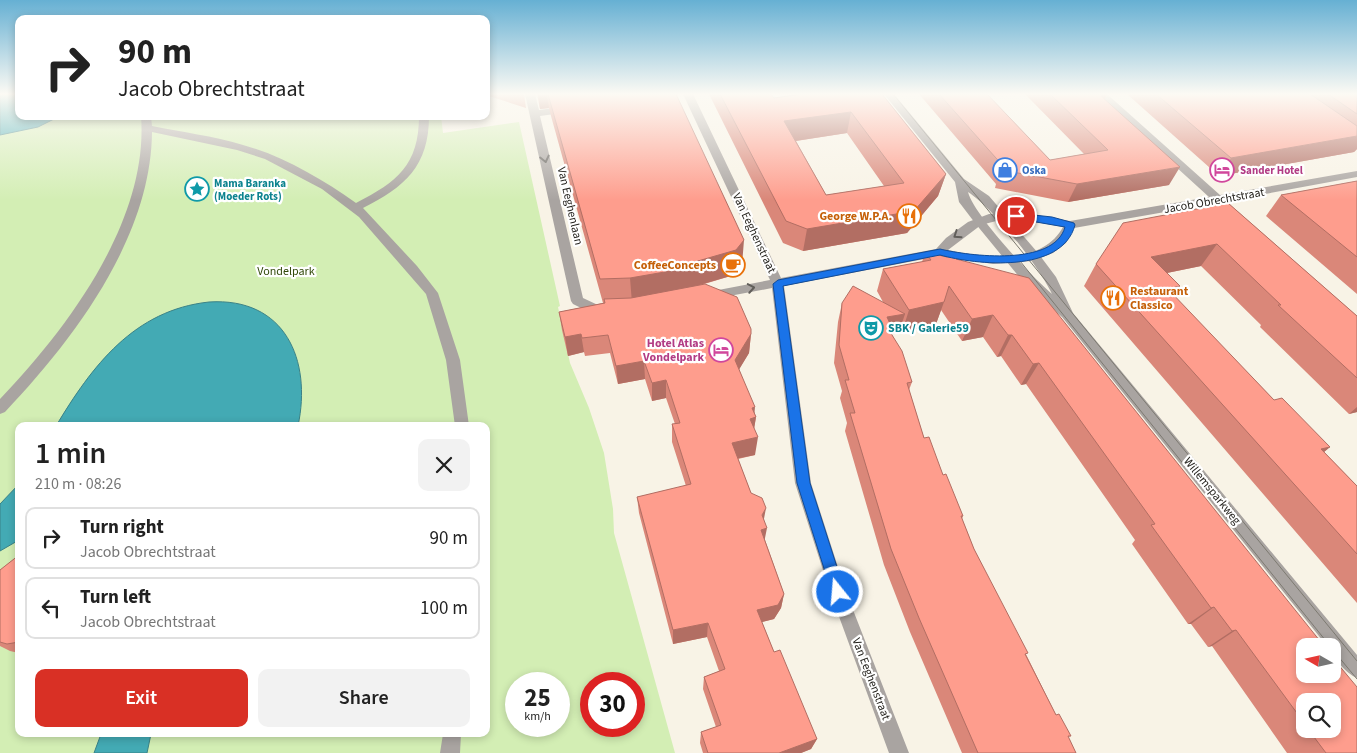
<!DOCTYPE html>
<meta charset="utf-8">
<style>
body{margin:0;font-family:"Source Sans 3",sans-serif;background:#f2f2f2;color:#222;height:100vh;display:flex;flex-direction:column;font-size:19px;white-space:nowrap}
*{box-sizing:border-box;margin:0}
p{font-size:16px;color:#767676}
.icon{flex:none;width:28px;height:28px;fill:none;stroke:currentColor;stroke-width:2;stroke-linecap:round;stroke-linejoin:round}
.map{position:relative;flex:1;overflow:hidden}
.panel{position:absolute;left:15px;top:422px;width:475px;height:315px;display:flex;flex-direction:column;background:#fff;border-radius:10px;box-shadow:0 2px 8px #0003}
.panel>*{flex:none}
.banner{position:absolute;left:15px;top:15px;width:475px;height:105px;border-radius:10px;box-shadow:0 2px 8px #0003;background:#fff;color:#222;overflow:hidden}
.needle{width:32px;rotate:279deg}
.fabs{position:absolute;left:1296px;top:638px;display:grid;gap:10px}
.fabs a{display:grid;place-items:center;width:45px;height:45px;border-radius:10px;background:#fff;box-shadow:0 2px 8px #0003;font-size:25px}
.speed{position:absolute;left:505px;top:672px;display:flex;gap:10px;font-size:25px;font-weight:700;text-align:center}
.speed>*{display:grid;place-content:center;width:65px;height:65px;border-radius:50%;background:#fff;box-shadow:0 2px 8px #0003;line-height:1}
.speed small{font-size:12px;font-weight:400}
.speed .limit{border:8px solid #d22;background:#fff;color:#111}
.pin{position:absolute;display:grid;place-items:center;width:42px;height:42px;color:#fff;margin:-21px;border:2px solid #fff;border-radius:50%;box-shadow:0 1px 5px #0007}
.me{position:absolute;width:55px;margin:-28px;rotate:343deg;stroke-linejoin:round;filter:drop-shadow(0 0 4px #0008)}
.turn{display:flex;align-items:center;gap:18px;height:105px;padding:0 20px;font-size:22px}
.turn .icon{width:65px;height:65px;stroke-width:2.5}
.turn b{display:block;font-size:35px;line-height:42px}
.round{display:grid;place-items:center;flex:none;width:52px;height:52px;border-radius:10px;background:#f2f2f2}
.head{display:flex;align-items:center;justify-content:space-between;height:85px;padding:0 20px}
h1{font-size:30px;font-weight:600;line-height:38px}
.cta{display:flex;gap:10px;margin-top:auto;padding:10px 20px}
.cta a{flex:1;height:58px;border-radius:10px;background:#d93025;color:#fff;font-size:20px;font-weight:600;line-height:58px;text-align:center}
.cta a+a{background:#f2f2f2;color:#222}
ul{padding:0;list-style:none}
li{display:flex;align-items:center;gap:15px;height:62px;margin:0 10px 8px;padding:0 10px;border:2px solid #e0e0e0;border-radius:10px}
li div{flex:1}
li b{display:block;font-size:19px}
li em{font-style:normal}
.map>svg:first-child{display:block}
.green{fill:#d3eeb4;fill-rule:evenodd}
.water{fill:#43aab4;stroke:#3a8287}
.lines{fill:none;stroke-linecap:round;stroke-linejoin:round}
.pedestrian{fill:#a9a4a1;fill-rule:evenodd}
.minor{fill:#a9a4a1;fill-rule:evenodd}
.tertiary{fill:#a9a4a1;fill-rule:evenodd}
.tram{stroke:#7d7a71;stroke-width:1}
.wall{fill:#da8779;fill-rule:evenodd}
.shaded-wall{fill:#b26e63}
.building{fill:#fe9d8d;stroke:#b26e63;fill-rule:evenodd}
.oneway{stroke:#615e5a}
.route{fill:#1a73e8;stroke:#114b97}
.labels{text-anchor:middle;dominant-baseline:central;stroke-width:4.5;stroke-linejoin:round;paint-order:stroke}
.far-shop-label{font-size:11px;font-weight:bold;fill:#366cbe;stroke:#fff;text-anchor:start}
.far-hotel-label{font-size:11px;font-weight:bold;fill:#b23c85;stroke:#fff;text-anchor:start}
.far-culture-label{font-size:11px;font-weight:bold;fill:#0d838f;stroke:#fff;text-anchor:start}
.street-label{font-size:12px;fill:#26241f;stroke:#fff}
.food-label{font-size:12px;font-weight:bold;fill:#c56008;stroke:#fff;text-anchor:end}
.park-label{font-size:12px;fill:#31480a;stroke:#fff}
.culture-label{font-size:12px;font-weight:bold;fill:#0d838f;stroke:#fff;text-anchor:start}
.hotel-label{font-size:12px;font-weight:bold;fill:#b23c85;stroke:#fff;text-anchor:end}
</style>
<div class="map">
<svg width="1357" height="753" viewBox="0 0 1357 753">
<rect width="100%" height="100%" fill="#f8f3e6"/>
<!-- green -->
<path class="green" d="M0 94H19V116H441L443 133 519 122 560 306 558 307 570 363 589 408 604 453 613 509 614 533 675 753H0ZM19 426H486V734H19ZM516 684H559V726H516ZM591 684H634V726H591Z"/>
<!-- water -->
<path class="water" d="M0 94H19V116H60L38 127 0 135Z
M209 302C285 297 312 360 298 426H56C92 366 134 310 209 302Z
M19 484V540L0 551V504Z
M101 734H151L147 753H94Z"/>
<g class="lines">
<!-- pedestrian -->
<path class="pedestrian" d="M141 116H151L152 126C182 132 213 136 243 145 283 156 322 179 356 203 397 182 419 165 419 116H429C429 166 405 187 363 208L417 266 438 293 460 360 469 426H455L446 360 426 294 359 217 322 189 265 159 237 150 152 132C151 238 74 339 5 412L0 414V399C68 328 149 220 141 116Z
M443 734H461L460 753H440Z"/>
<!-- minor -->
<path class="minor" d="M525 94H535L539 110 569 106 574 109 569 112 540 116 583 298 600 306 610 307 611 310 610 313C596 317 585 310 573 304L571 301Z
M683 94H693L781 278 936 249 946 238 968 222 989 214 1024 213 1070 221 1209 197 1096 94H1107L1220 195 1357 171V177L1227 201 1229 203 1227 206 1223 207 1216 203 1074 228 1066 243 1053 253 1032 261 993 264 940 256 784 286 811 483 846 592 909 753H889L830 592 795 483 772 288 708 300 704 299 702 296 704 293 708 292 770 280ZM1000 220H1024L1063 227C1042 266 984 258 948 250L981 225Z"/>
<!-- tertiary -->
<path class="tertiary" d="M884 94H894L964 179 989 196 1038 253 1056 277 1073 313 1357 655V678C1347 674 1332 658 1332 646H1327L1062 317 1025 284 975 223 959 202 955 182ZM968 192C994 209 1038 265 1052 294 1031 276 974 215 968 192Z"/>
<!-- tram -->
<path class="tram" d="M893 94 1357 661
M1020 261 1330 646
M1332 649 1357 679"/>
</g>
<!-- wall -->
<path class="wall" d="M486 94H524L526 108 486 95Z
M537 94H676L742 265 734 275 701 285 751 334 749 353 739 369 756 417 754 429 755 455 738 459 751 493 764 520 765 540 784 594 781 608 774 619 762 622 774 652 817 739 811 749 801 753H703L700 743 701 732 716 727 703 689 704 677 719 671 707 637 673 644 639 513 637 497 686 486 672 442V424H675L666 398 652 401 645 379 618 384 610 353 585 356 584 352 568 356 562 330 559 312 603 303 551 116 549 108 540 109Z
M709 94H771L774 98 882 94 946 174 938 196 907 233 803 251 783 243ZM847 133 884 186 826 195 796 141Z
M919 94H987L1050 160 1084 154 1025 94H1107L1105 99 1169 185 1068 202 995 188 996 184Z
M1127 94H1357V149L1354 152 1219 176Z
M1357 181V294L1266 216 1281 195Z
M1228 203 1357 316V412L1349 414 1260 327 1261 325 1201 266 1167 273 1174 296 1274 400 1330 447 1324 452 1357 486V603L1084 286 1096 264Z
M925 252 956 259 1357 753H1287L1212 646 1208 647 1191 624H1188L1132 544 1135 540 1026 384 1021 385 1001 356 997 357 983 337 962 341 941 310 936 324 902 332 900 328 899 332 892 334 912 382 909 390 924 438 963 516 962 519 974 549 1056 715 1071 736 1068 737 1076 753H962L910 632 884 565 845 431 847 423 840 398 842 391 834 363 838 322 842 303 883 302 877 291 883 269 922 262ZM1305 701 1332 729H1305Z
M19 555V653L10 651 0 646V570Z"/>
<!-- shaded-wall -->
<path class="shaded-wall" d="M538 94H547L549 108 540 109Z
M1103 94H1107L1103 103 1101 96Z
M851 112 847 133 782 143 784 121Z
M1357 136V149L1354 152 1219 176 1231 158Z
M1180 167 1169 185 1068 202 1077 184Z
M946 174 938 196 907 233 803 251 807 229Z
M744 240 742 265 734 275 682 290 632 303 630 278 677 267Z
M1217 244 1201 266 1137 279 1151 257Z
M1180 286 1165 308 1168 289Z
M944 302 936 324 902 332 909 310Z
M905 314 899 332 888 335 887 317Z
M993 315 983 337 962 341 972 319Z
M581 334 584 352 568 356 565 337Z
M751 334 749 353 734 378 735 360Z
M1008 335H1012L1001 356 997 357Z
M644 361 645 379 618 384 616 366Z
M1039 363 1026 384 1021 385 1033 364Z
M666 380V398L652 401V383Z
M755 407 754 418 756 417 753 435 748 436 752 408Z
M1357 407V412L1349 414Z
M758 437 755 455 730 460 732 443Z
M1330 447 1306 467 1321 449Z
M766 508 763 524 762 515Z
M767 528 764 543 761 530Z
M784 594 781 608 774 619 754 624 757 610Z
M1214 607 1191 624H1188L1211 608Z
M708 623 707 637 673 644V630Z
M1236 630 1212 646 1208 647 1232 631Z
M817 739 811 749 801 753H779Z"/>
<!-- building -->
<path class="building" d="M548 94H676L744 240 736 250 677 267 682 269 630 278 600 279Z
M720 94H771L774 98 802 94H882L946 174 914 211 807 229 786 221ZM851 112 904 183 826 195 784 121Z
M939 94H987L1050 160 1108 150 1050 94H1103L1101 96 1180 167 1077 184 1002 170 1004 167Z
M1156 94H1310L1357 126V136L1231 158Z
M1328 94H1357V114Z
M1357 181V257L1281 195Z
M1228 203 1357 316V378L1278 305H1281L1217 244 1151 257 1180 286 1168 289 1274 400 1282 398 1330 447 1321 449 1357 486V554L1096 264 1123 223Z
M925 252 947 257 958 255 956 259 1029 278 1324 646H1305V674H1332V657L1357 687V753H1326L1308 729H1332V701H1305V724L1236 630 1232 631 1214 607 1211 608 1151 525 1155 524 1039 363 1033 364 1012 335H1008L993 315 972 319 949 286 944 302 909 310 883 269 931 260Z
M705 284 737 297 751 329V334L735 360 755 407 752 408 756 417 750 419 758 437 732 443 751 493 762 498 766 508 762 515 767 528 761 530 784 594 778 605 757 610 774 652 780 650 817 739 779 753H708L701 732 721 725 704 677 725 669 708 623 673 630 637 497 691 484 672 424 680 423 666 380 652 383 644 361 616 366 608 335 582 338 581 334 565 337 559 312 605 303 604 299 631 298Z
M853 286 905 314 887 317 891 326 887 327 902 351 912 382 907 383 924 438 929 437 943 475 946 474 963 516H961L974 549 1028 653 1025 654 1056 715 1059 714 1071 736H1068L1076 753H978L919 618 891 549 850 413H855L845 380H849L839 345 842 303Z
M19 555V642L7 644 0 642V570Z"/>
<!-- one-way arrows -->
<defs><path id="oneway-chevron" d="M-2-3.5L2.5 0L-2 3.5" fill="none" stroke-width="1.6" stroke-linecap="round" stroke-linejoin="round" transform="scale(1.25)"/></defs>
<g class="oneway">
<use href="#oneway-chevron" transform="translate(545 159) rotate(77)"/>
<use href="#oneway-chevron" transform="translate(957 235) rotate(146)"/>
<use href="#oneway-chevron" transform="translate(751 288) rotate(-10)"/>
</g>
<!-- sky -->
<linearGradient id="sky" x2="0" y2="1"><stop stop-color="#66b0d3"/><stop offset="0.47" stop-color="#fcfaf4"/><stop offset="1" stop-color="#fcfaf4" stop-opacity="0"/></linearGradient>
<rect width="1357" height="200" fill="url(#sky)"/>
<!-- route -->
<path class="route" d="M1016 213 1052 217 1074 223 1075 225C1062 274 976 265 940 255L783 286 810 483 845 592 843 597 838 599 833 597 797 483 773 284 778 280 940 249C969 256 1054 267 1065 227L1013 218 1011 216Z"/>
<!-- icons -->
<defs>
<g id="shop-ring" transform="scale(1.25)"><circle r="9.5" fill="#fff" stroke="#3f7fe0" stroke-width="1.5"/><path d="M-5-2.5h2.3a2.7 3.5 0 0 1 5.4 0H5L5.5 6h-11ZM-1.5-2.5h3a1.5 2.3 0 0 0-3 0Z" fill="#3f7fe0"/></g>
<g id="hotel-ring" transform="scale(1.25)"><circle r="9.5" fill="#fff" stroke="#d1479c" stroke-width="1.5"/><path d="M-6-4.5h1.5V1H6V5H4.5V3h-9V5H-6ZM-4 0a1.8 1.8 0 1 1 3.6 0ZM.5 0V-2.5h3Q6-2.5 6 0Z" fill="#d1479c"/></g>
<g id="sight-ring" transform="scale(1.25)"><circle r="9.5" fill="#fff" stroke="#0f9aa8" stroke-width="1.5"/><path d="M0-6L1.8-2.2L6-1.7L2.9 1.2L3.7 5.4L0 3.3L-3.7 5.4L-2.9 1.2L-6-1.7L-1.8-2.2Z" fill="#0f9aa8"/></g>
<g id="restaurant-ring" transform="scale(1.25)"><circle r="9.5" fill="#fff" stroke="#e8710a" stroke-width="1.5"/><path d="M-5-6h1v4h1v-4h1v4h1v-4h1v5L-1.5 .5V6h-2V.5L-5-1ZM5-6V6H3V1.5H1.5Q1.5-4 5-6Z" fill="#e8710a"/></g>
<g id="cafe-ring" transform="scale(1.25)"><circle r="9.5" fill="#fff" stroke="#e8710a" stroke-width="1.5"/><path d="M-5.5-4.5H6V0H3Q3 3.5 0 3.5H-2.5Q-5.5 3.5-5.5 0ZM3-3.2v2h1.7v-2ZM-6 4.5H4V6H-6Z" fill="#e8710a"/></g>
<g id="theatre-ring" transform="scale(1.25)"><circle r="9.5" fill="#fff" stroke="#0f9aa8" stroke-width="1.5"/><path d="M-5-5.5Q0-4 5-5.5V0Q5 5 0 6Q-5 5-5 0ZM-3.3-2.5H-1v1.5H-3.3ZM1-2.5H3.3v1.5H1ZM-2.8 1Q0 5.5 2.8 1Z" fill="#0f9aa8"/></g>
</defs>
<g fill-rule="evenodd">
<use href="#shop-ring" x="1005" y="170"/>
<use href="#hotel-ring" x="1222" y="170"/>
<use href="#sight-ring" x="197" y="189"/>
<use href="#restaurant-ring" x="909" y="216"/>
<use href="#cafe-ring" x="733" y="265"/>
<use href="#restaurant-ring" x="1113" y="298"/>
<use href="#theatre-ring" x="871" y="328"/>
<use href="#hotel-ring" x="721" y="350"/>
</g>
<g class="labels">
<!-- far-shop labels -->
<g class="far-shop-label">
<text x="1022" y="170">Oska</text>
</g>
<!-- far-hotel labels -->
<g class="far-hotel-label">
<text x="1240" y="170">Sander Hotel</text>
</g>
<!-- far-culture labels -->
<g class="far-culture-label">
<text x="214" y="183">Mama Baranka<tspan x="214" dy="13">(Moeder Rots)</tspan></text>
</g>
<!-- street labels -->
<g class="street-label">
<text transform="translate(1214 201) rotate(-10)">Jacob Obrechtstraat</text>
<text transform="translate(570 206) rotate(77)">Van Eeghenlaan</text>
<text transform="translate(754 233) rotate(65)">Van Eeghenstraat</text>
<text transform="translate(1212 491) rotate(51)">Willemsparkweg</text>
<text transform="translate(871 679) rotate(69)">Van Eeghenstraat</text>
</g>
<!-- food labels -->
<g class="food-label">
<text x="892" y="216">George W.P.A.</text>
<text x="716" y="265">CoffeeConcepts</text>
<text x="1130" y="291" text-anchor="start">Restaurant<tspan x="1130" dy="14">Classico</tspan></text>
</g>
<!-- park labels -->
<g class="park-label">
<text x="286" y="271">Vondelpark</text>
</g>
<!-- culture labels -->
<g class="culture-label">
<text x="888" y="328">SBK / Galerie59</text>
</g>
<!-- hotel labels -->
<g class="hotel-label">
<text x="704" y="343">Hotel Atlas<tspan x="704" dy="14">Vondelpark</tspan></text>
</g>
</g>
</svg>
<div class="fabs">
<a><svg class="needle" viewBox="-14 -14 28 28"><path d="M0-13l5 13h-10z" fill="#e53935"/><path d="M0 13l5-13h-10z" fill="#767676"/></svg></a>
<a><svg class="icon" aria-label="search" viewBox="0 0 24 24"><circle cx="10" cy="10" r="6"/><path d="M15 15l6 6"/></svg></a>
</div>
<div class="speed"><div>25<small>km/h</small></div><div class="limit">30</div></div>
<div class="pin" style="left:1016px;top:216px;background:#d93025"><svg class="icon" aria-label="arrive" viewBox="0 0 24 24"><path d="M6 21V4h12l-3 4 3 4H6"/></svg></div>
<svg class="me" style="left:838px;top:592px" viewBox="-20 -20 40 40"><circle r="17" fill="#1a73e8" stroke="#fff" stroke-width="3"/><path d="M0-11L8 9 0 5-8 9z" fill="#fff"/></svg>
<div class="banner">
<div class="turn"><svg class="icon" aria-label="right" viewBox="0 0 24 24"><path d="M7 20v-9h11M14 6l5 5-5 5"/></svg><div><b>90 m</b>Jacob Obrechtstraat</div></div>
</div>
<section class="panel">
<div class="head"><div><h1>1 min</h1><p>210 m · 08:26</p></div><a class="round"><svg class="icon" aria-label="close" viewBox="0 0 24 24"><path d="M6 6l12 12M18 6L6 18"/></svg></a></div>
<ul>
<li><svg class="icon" aria-label="right" viewBox="0 0 24 24"><path d="M7 20v-9h11M14 6l5 5-5 5"/></svg><div><b>Turn right</b><p>Jacob Obrechtstraat</p></div><em>90 m</em></li>
<li><svg class="icon" aria-label="left" viewBox="0 0 24 24"><path d="M17 20v-9H6M10 6l-5 5 5 5"/></svg><div><b>Turn left</b><p>Jacob Obrechtstraat</p></div><em>100 m</em></li>
</ul>
<div class="cta"><a>Exit</a><a>Share</a></div>
</section>
</div>
